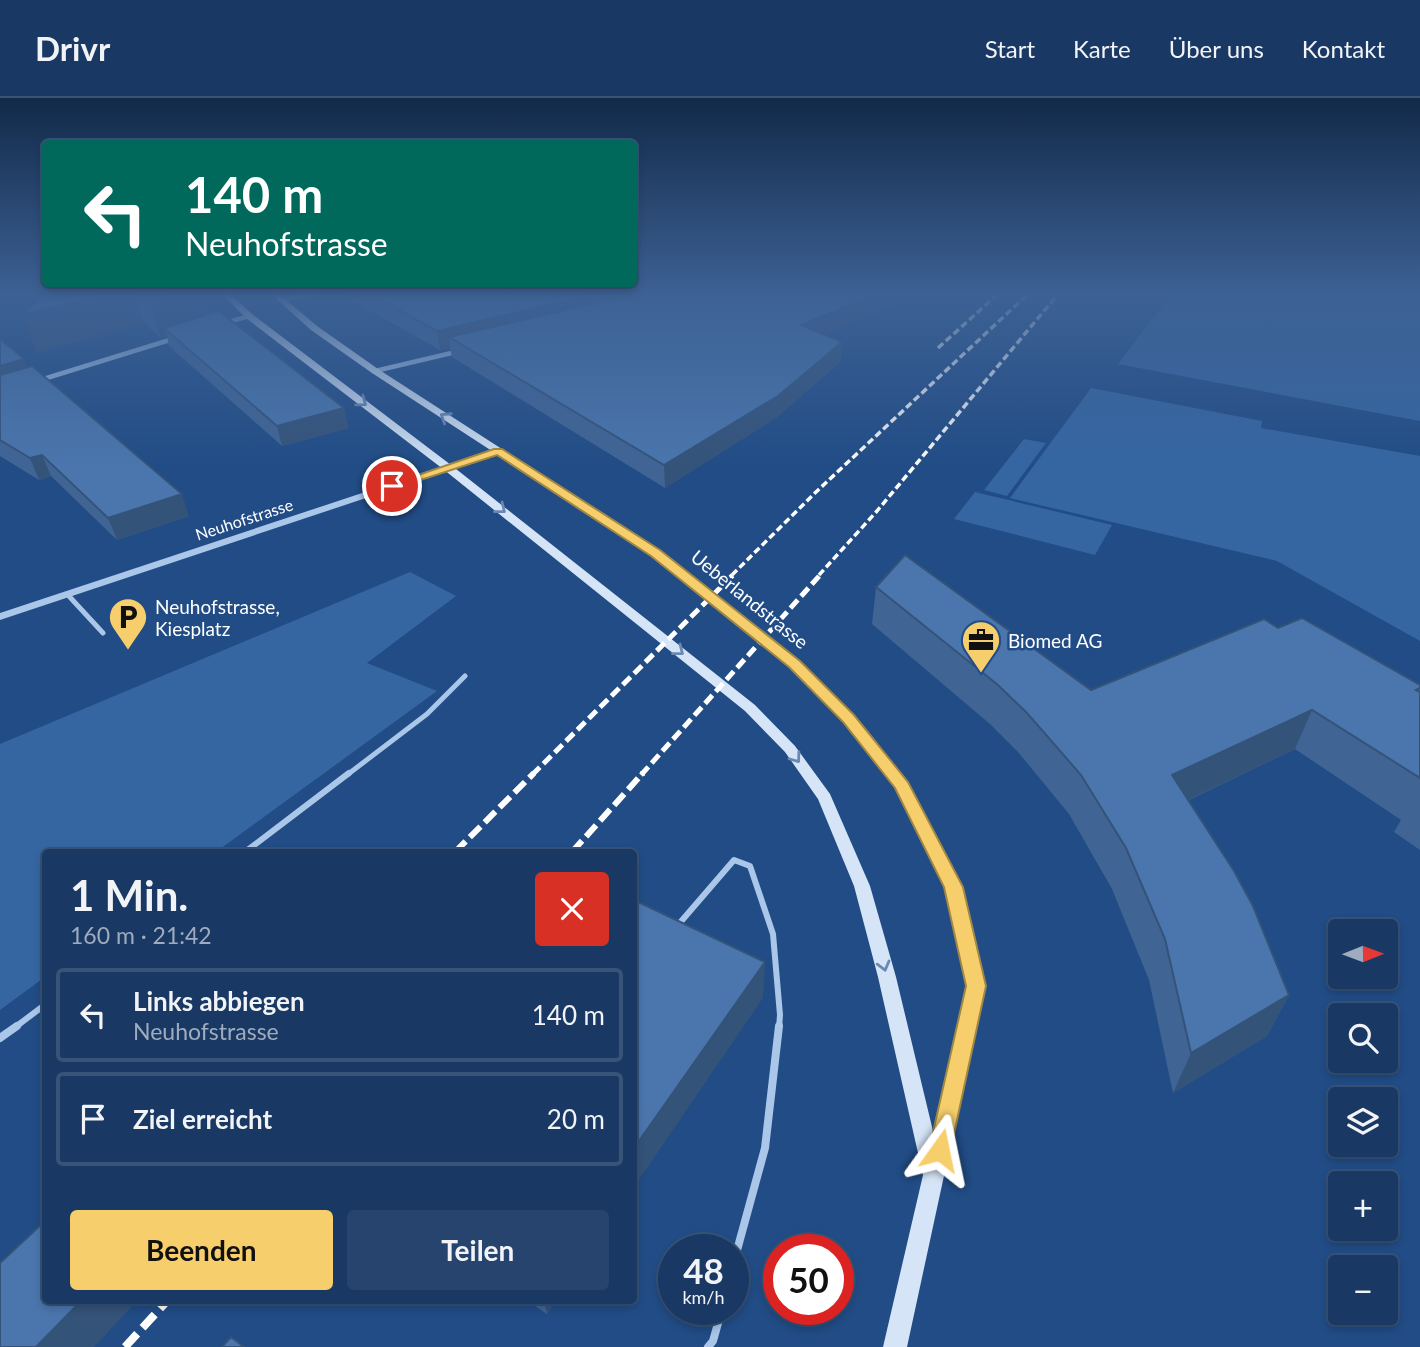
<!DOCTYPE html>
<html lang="de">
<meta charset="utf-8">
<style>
body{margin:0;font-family:Lato,sans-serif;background:#26446d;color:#f1f3f6;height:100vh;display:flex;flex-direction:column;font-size:26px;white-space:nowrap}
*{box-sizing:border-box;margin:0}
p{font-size:23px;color:#9facbf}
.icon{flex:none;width:38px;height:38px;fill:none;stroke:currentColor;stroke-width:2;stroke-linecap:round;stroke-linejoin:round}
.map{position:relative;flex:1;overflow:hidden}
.panel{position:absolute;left:42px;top:751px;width:595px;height:455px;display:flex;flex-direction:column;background:#193964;border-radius:7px;box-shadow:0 4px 10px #0003,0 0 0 2px #375378}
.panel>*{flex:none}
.banner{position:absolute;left:42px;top:42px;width:595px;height:147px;border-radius:7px;box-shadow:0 4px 10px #0003,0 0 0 2px #375378;background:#00695c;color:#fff;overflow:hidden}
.needle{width:46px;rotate:89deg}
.controls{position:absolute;left:1328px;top:821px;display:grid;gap:14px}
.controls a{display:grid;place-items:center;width:70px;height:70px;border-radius:7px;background:#193964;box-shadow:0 4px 10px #0003,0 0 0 2px #375378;font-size:35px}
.speed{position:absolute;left:658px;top:1136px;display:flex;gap:14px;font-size:35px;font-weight:700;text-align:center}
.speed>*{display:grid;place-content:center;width:91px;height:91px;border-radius:50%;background:#193964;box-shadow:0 4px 10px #0003,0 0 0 2px #375378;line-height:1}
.speed small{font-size:18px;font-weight:400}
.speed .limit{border:10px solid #d22;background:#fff;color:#111}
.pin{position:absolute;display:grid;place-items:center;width:60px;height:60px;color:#fff;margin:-30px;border:4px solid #fff;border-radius:50%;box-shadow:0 2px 7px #0007}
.me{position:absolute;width:77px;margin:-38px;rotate:12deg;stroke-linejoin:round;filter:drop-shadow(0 0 5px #0008)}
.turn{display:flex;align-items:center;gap:24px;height:147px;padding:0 28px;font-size:32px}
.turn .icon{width:91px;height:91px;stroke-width:2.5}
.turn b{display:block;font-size:49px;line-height:60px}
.round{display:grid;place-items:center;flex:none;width:74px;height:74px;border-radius:7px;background:#26446d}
.head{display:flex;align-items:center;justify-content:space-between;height:119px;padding:0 28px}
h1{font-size:42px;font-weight:700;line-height:52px}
.action{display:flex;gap:14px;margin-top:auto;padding:14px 28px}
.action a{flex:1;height:80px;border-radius:7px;background:#f6cf6c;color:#111;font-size:28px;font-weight:700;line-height:80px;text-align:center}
.action a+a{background:#26446d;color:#f1f3f6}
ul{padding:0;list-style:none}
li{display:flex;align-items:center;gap:21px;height:94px;margin:0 14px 10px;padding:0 14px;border:4px solid #375378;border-radius:7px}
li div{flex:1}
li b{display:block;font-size:26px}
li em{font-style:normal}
header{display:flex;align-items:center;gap:42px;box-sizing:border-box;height:98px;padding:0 35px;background:#193964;border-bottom:2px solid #375378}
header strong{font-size:33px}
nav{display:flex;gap:38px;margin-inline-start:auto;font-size:24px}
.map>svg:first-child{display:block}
.green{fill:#3566a2}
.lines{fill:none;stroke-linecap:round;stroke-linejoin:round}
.service-far2{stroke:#aac6e9;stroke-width:5}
.service-far1{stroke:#aac6e9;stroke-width:6}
.service{stroke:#aac6e9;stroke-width:8}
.minor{stroke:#aac6e9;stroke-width:4.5}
.tertiary{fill:#aac6e9;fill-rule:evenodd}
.secondary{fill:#d5e4f7;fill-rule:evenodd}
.rail-far3{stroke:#fff;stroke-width:3.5;stroke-dasharray:7 3.5;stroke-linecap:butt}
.rail-far2{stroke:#fff;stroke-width:5;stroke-dasharray:11 5;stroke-linecap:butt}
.rail-far1{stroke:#fff;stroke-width:6;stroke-dasharray:15 6;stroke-linecap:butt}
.rail{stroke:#fff;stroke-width:8;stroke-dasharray:18 8;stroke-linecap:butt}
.wall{fill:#406595}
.shaded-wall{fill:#345379}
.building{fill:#4a76ad;stroke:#345379;stroke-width:2}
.oneway{stroke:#6989b3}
.route{fill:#f6cf6c;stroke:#a08746;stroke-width:2}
.labels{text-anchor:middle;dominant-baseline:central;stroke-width:5;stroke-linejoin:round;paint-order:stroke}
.far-street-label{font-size:16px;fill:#fff;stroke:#214c85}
.street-label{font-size:19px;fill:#fff;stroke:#214c85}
.poi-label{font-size:19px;fill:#fff;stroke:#214c85;text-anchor:start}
</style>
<header>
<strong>Drivr</strong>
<nav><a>Start</a><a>Karte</a><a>Über uns</a><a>Kontakt</a></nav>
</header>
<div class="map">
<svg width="1420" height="1249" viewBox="0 0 1420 1249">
<rect width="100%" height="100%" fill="#214c85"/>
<!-- green -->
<path class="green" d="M1172 195H1420V323L1118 266Z
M1091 290 1262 323 1261 330 1420 358V543L1277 463 1010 400Z
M1024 341 1046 345 1007 398 984 392Z
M975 394 1112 427 1095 457 954 421Z
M410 474 456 498 367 565 437 593 216 754H46L45 879 0 912V646Z"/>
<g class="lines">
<!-- service-far2 -->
<path class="service-far2" d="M67 496 103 535
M347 677 427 616 465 578"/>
<!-- service-far1 -->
<path class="service-far1" d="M245 754 349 675
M678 827 734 762 750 768 773 836 780 917 779 930
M14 930 46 906"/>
<!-- service -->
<path class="service" d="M0 940 17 928
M733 1167 765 1050 779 928
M708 1249 713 1243 722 1211"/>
<!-- minor -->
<path class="minor" d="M280 202 321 195
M225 225 249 218
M375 273 460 253
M37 283 176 240"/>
<!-- tertiary -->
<path class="tertiary" d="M498 350 502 353 501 355 0 522V515Z"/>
<!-- secondary -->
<path class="secondary" d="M221 195H229L252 216 451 367 755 607 795 648 830 696 870 788 896 879 933 1033 967 888 945 789 896 690 844 624 790 569 652 457 372 275 311 232 270 195H278L317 228 378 271 660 453 800 563 854 618 909 688 961 789 985 888 907 1249H883L923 1077 878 879 854 788 818 701 785 654 745 613 443 371 246 220Z"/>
<!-- rail-far3 -->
<path class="rail-far3" d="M938 250 999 195
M732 477 816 394 1029 195
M819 477 877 413 1059 195"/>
<!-- rail-far2 -->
<path class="rail-far2" d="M532 677 734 476
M641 677 821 476"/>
<!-- rail-far1 -->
<path class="rail-far1" d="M455 754 534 675
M572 754 643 675"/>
<!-- rail -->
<path class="rail" d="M125 1249 168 1202"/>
</g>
<!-- wall -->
<path class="wall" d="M46 195H220L222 203 210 207 213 215 349 330 282 348 169 248 167 238 161 240 144 225 37 255Z
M339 195H911V199L824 237 842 244 840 264 777 319 665 390 452 259 450 250 440 252Z
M0 241 27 270 189 418 117 442 51 378 39 382 0 358Z
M876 489 1091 592 1278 530 1420 587V752L1394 734 1401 722 1295 651 1189 702 1289 897 1267 938 1173 995 1149 882 1112 791 1069 716 1018 654 990 626 872 526Z
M526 1202H556L547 1216Z"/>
<!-- shaded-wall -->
<path class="shaded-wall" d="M109 195H134L144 225 37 255 22 217Z
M179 195H220L222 203 210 207 215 223 164 230 167 238 161 240 149 203Z
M598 195H663L449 239 450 250 440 252 437 233Z
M879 195H911V199L800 247 801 227Z
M842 244 840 264 777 319 665 390 664 367Z
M24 261 32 280 0 290V268Z
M344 310 349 330 282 348 277 328Z
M42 357 51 378 39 382 30 360Z
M182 396 189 418 117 442 108 420Z
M1312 612 1295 651 1158 716 1172 677Z
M765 864 763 900 634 1089V1050Z
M1289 897 1267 938 1173 995 1191 955Z
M82 1202H138L94 1249H36Z
M544 1202H556L547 1216Z"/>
<!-- building -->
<path class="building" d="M46 195H109L22 217Z
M140 195H178L149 203Z
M368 195H598L437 233Z
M635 195H879L801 227 842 244 778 298 664 367 449 239 626 198Z
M219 213 344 310 277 328 164 230Z
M0 241 24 261 0 268Z
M32 268 182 396 108 420 42 357 30 360 0 342V277Z
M905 457 1091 592 1264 521 1278 530 1302 520 1420 587V590L1416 592 1420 594V680L1312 612 1172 677 1234 773 1253 808 1289 897 1191 955 1165 841 1126 750 1081 677 1027 615 998 587 876 489Z
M634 802 765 864 634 1050Z
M46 1122V1202H82L36 1249H0V1165Z
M231 1239 244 1249H222Z"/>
<!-- one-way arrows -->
<defs><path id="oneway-chevron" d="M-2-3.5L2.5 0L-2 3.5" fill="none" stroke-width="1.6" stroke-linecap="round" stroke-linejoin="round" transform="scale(1.75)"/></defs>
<g class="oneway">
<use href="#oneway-chevron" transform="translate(362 304) rotate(37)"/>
<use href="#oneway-chevron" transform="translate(445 319) rotate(-147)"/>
<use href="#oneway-chevron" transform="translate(501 411) rotate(38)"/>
<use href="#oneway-chevron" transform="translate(679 553) rotate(38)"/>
<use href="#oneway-chevron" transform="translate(796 660) rotate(54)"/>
<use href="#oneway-chevron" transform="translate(884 868) rotate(75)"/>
</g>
<!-- sky -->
<linearGradient id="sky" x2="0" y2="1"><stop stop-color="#122a49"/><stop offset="0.53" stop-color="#3d6194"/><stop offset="1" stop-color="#3d6194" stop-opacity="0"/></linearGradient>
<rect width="1420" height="370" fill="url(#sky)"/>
<!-- route -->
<path class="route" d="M494 351H502L660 452 800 563 854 617 908 684 963 789 986 888 949 1059 940 1063 932 1059 929 1052 966 888 944 789 895 690 843 624 789 569 651 458 497 357 396 390 386 388Z"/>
<!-- icons -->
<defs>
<g id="parking-pin" transform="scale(2.0125)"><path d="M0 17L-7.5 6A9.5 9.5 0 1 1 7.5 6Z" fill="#f6cf6c" stroke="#214c85"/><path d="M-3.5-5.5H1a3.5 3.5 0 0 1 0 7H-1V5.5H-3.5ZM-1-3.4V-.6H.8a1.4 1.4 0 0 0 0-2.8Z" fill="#111"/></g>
<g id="office-pin" transform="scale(2.0125)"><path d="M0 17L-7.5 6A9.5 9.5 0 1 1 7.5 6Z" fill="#f6cf6c" stroke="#214c85"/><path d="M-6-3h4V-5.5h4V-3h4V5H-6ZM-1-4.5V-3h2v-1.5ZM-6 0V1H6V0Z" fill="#111"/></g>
</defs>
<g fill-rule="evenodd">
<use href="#parking-pin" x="128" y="519"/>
<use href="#office-pin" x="981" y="542"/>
</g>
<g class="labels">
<!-- far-street labels -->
<g class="far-street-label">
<text transform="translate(244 421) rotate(-18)">Neuhofstrasse</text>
</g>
<!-- street labels -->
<g class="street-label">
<text transform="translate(750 501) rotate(39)">Ueberlandstrasse</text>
</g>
<!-- poi labels -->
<g class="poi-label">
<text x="155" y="508">Neuhofstrasse,<tspan x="155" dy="22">Kiesplatz</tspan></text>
<text x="1008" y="542">Biomed AG</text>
</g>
</g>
</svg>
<div class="controls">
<a><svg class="needle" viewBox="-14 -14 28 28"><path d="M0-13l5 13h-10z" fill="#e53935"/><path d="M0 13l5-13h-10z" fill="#9facbf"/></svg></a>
<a><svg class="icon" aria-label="search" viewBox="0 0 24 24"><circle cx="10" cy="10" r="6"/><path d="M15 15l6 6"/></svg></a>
<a><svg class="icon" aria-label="layers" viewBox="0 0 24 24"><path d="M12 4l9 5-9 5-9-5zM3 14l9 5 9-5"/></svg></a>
<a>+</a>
<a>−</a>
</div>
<div class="speed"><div>48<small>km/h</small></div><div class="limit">50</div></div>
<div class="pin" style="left:392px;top:388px;background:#d93025"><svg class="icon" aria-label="arrive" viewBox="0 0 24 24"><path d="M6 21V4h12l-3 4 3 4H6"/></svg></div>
<svg class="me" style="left:940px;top:1052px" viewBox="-20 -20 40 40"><path d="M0-17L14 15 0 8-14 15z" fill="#f6cf6c" stroke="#fff" stroke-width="4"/></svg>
<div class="banner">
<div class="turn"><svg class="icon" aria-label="left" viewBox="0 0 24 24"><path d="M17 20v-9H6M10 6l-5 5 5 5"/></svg><div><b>140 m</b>Neuhofstrasse</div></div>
</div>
<section class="panel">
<div class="head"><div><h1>1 Min.</h1><p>160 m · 21:42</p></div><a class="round" style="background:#d93025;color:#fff"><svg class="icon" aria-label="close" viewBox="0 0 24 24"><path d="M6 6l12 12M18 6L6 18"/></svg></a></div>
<ul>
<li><svg class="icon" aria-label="left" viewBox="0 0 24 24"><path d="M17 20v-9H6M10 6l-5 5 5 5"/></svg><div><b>Links abbiegen</b><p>Neuhofstrasse</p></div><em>140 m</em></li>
<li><svg class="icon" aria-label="arrive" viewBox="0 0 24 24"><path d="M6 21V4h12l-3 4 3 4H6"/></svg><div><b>Ziel erreicht</b></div><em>20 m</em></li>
</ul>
<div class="action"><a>Beenden</a><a>Teilen</a></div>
</section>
</div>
